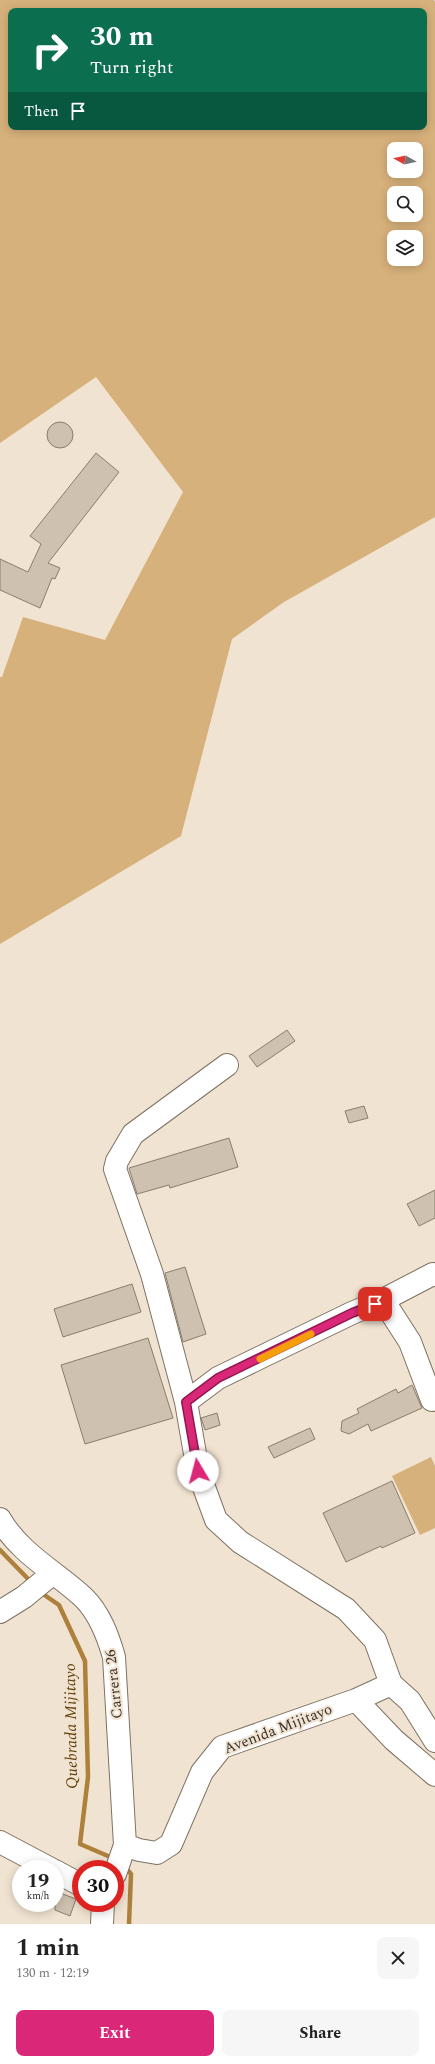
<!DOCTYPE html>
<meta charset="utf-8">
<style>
body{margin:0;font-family:Spectral,serif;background:#f6f6f6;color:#222;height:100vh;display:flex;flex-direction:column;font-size:15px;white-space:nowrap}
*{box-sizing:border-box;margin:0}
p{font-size:13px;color:#767676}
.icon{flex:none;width:22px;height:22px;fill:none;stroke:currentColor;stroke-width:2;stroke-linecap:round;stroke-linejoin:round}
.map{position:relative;height:1924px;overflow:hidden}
.details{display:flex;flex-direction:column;background:#fff;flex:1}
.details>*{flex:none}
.top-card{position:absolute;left:8px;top:8px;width:419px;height:122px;border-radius:8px;box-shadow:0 2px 10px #0003;background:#0b6e4f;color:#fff;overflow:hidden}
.needle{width:26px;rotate:278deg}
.buttons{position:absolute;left:387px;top:142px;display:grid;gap:8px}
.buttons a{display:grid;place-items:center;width:36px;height:36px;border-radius:8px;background:#fff;box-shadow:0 2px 10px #0003;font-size:20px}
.speed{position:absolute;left:12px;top:1860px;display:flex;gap:8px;font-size:20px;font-weight:700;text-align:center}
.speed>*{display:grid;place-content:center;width:52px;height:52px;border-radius:50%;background:#fff;box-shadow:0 2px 10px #0003;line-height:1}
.speed small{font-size:10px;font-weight:400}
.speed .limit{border:6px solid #d22;background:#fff;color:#111}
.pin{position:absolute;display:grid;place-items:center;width:34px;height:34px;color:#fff;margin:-17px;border-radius:8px;box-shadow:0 2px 6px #0006}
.me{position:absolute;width:44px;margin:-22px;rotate:352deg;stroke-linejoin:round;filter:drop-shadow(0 0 3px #0008)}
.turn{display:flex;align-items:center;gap:14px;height:84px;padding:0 16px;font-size:18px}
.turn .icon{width:52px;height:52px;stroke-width:2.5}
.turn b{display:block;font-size:28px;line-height:34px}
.then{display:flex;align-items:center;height:38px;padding:0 16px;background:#0003;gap:8px;font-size:15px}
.round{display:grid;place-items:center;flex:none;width:42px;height:42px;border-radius:8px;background:#f6f6f6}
.head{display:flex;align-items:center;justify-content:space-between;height:68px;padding:0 16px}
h1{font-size:24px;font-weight:700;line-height:30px}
.primary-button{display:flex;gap:8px;margin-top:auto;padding:8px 16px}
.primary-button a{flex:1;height:46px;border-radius:8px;background:#db2777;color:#fff;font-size:16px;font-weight:700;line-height:46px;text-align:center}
.primary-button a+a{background:#f6f6f6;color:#222}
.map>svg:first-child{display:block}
.green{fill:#d7b17b;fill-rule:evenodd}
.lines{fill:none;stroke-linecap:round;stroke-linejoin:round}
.stream{stroke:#ad803b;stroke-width:4.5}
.building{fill:#cec1af;stroke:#897d6d}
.minor-casing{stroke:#7e7262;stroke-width:24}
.minor{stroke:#fff;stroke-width:22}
.route-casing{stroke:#8e194d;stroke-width:10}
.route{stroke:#db2777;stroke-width:7}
.slow{stroke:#f59e0b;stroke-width:7}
.labels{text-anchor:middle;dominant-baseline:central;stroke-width:4;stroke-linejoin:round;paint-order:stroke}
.street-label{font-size:15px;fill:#38322b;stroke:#f1e3d1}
.water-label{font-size:16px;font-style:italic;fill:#61410b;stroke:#f1e3d1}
</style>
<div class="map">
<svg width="435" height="1924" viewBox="0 0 435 1924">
<rect width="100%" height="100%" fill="#f1e3d1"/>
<!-- green -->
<path class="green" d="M0 0H434L435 2V517L284 602 232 639 181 836 0 944V677H2L23 617 105 640 183 492 96 377 0 443ZM11 11H424V127H11ZM394 149H416V171H394ZM394 193H416V215H394ZM394 237H416V259H394Z
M431 1457 435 1466V1528L420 1535 392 1476Z"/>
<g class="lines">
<!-- stream -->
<path class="stream" d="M0 1550 32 1583
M40 1592 59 1605 85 1661 88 1777 80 1844 115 1859
M125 1867 131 1874 129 1924"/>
</g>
<!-- building -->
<path class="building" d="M47 435a13 13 0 1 1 26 0a13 13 0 1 1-26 0Z
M96 453 119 472 48 563 60 568 55 579 52 578 40 608 0 590V559L28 572 41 544 30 536Z
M287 1030 295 1041 257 1067 249 1056Z
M364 1106 368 1118 349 1123 345 1111Z
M229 1138 238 1167 170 1188 169 1185 137 1194 129 1168Z
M435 1190V1218L419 1226 407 1204Z
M185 1267 206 1334 183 1342 165 1273Z
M132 1284 141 1312 63 1337 54 1309Z
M148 1338 173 1418 85 1444 61 1365Z
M412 1385 422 1408 371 1431 368 1424 349 1434 341 1431 342 1421 359 1413 357 1409 396 1389 398 1393Z
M217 1413 220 1425 205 1430 201 1418Z
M310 1428 315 1439 274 1458 268 1447Z
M392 1481 415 1533 382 1548 381 1546 346 1562 323 1513Z
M55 1891 76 1899 70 1916 55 1910Z"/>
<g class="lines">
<!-- minor casing -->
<g class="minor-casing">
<path id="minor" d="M383 1300 433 1274 435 1275
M186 1402 152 1274 115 1169 117 1161 133 1134 227 1065
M0 1519C19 1553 56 1572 84 1598 100 1614 108 1636 114 1657L125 1845 115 1874
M0 1612 24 1597 52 1574
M391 1684 375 1640 346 1609 240 1542 216 1520 198 1471 186 1402 218 1378 352 1313 383 1300 410 1342 432 1400
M356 1700 394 1740 435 1775
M0 1842 51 1869
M125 1845 139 1850 157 1853 171 1844 202 1772 222 1747 356 1700 391 1684 410 1701 435 1741
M55 1871 81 1885
M102 1924 103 1903"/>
</g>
<!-- minor -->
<use href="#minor" class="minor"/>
</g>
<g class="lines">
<!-- route casing -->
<g class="route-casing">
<path id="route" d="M198 1471 186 1402 218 1378 352 1313 375 1304"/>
</g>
<!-- route -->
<use href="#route" class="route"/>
<!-- slow -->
<path class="slow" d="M260 1359 311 1334"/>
</g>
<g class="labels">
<!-- street labels -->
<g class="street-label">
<text transform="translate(114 1684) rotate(-96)">Carrera 26</text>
<text transform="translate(278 1729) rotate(-21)">Avenida Mijitayo</text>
</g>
<!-- water labels -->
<g class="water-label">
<text transform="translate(71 1726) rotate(-91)">Quebrada Mijitayo</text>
</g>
</g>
</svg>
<div class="buttons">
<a><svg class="needle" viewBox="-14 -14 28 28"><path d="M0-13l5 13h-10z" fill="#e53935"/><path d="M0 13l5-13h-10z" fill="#767676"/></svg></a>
<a><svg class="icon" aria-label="search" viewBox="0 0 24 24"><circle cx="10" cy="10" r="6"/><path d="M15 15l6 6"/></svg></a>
<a><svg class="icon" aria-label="layers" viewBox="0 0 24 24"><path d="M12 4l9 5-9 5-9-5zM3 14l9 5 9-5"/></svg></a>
</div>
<div class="speed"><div>19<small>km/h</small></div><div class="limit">30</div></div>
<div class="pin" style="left:375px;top:1304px;background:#d93025"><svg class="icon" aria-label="arrive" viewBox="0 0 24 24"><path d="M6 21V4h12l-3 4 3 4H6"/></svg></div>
<svg class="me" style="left:198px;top:1471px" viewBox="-20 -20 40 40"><circle r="19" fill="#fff"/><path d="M0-13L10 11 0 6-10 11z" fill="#db2777"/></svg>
<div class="top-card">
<div class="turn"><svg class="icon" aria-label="right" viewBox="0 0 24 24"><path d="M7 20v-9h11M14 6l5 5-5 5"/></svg><div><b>30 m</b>Turn right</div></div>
<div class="then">Then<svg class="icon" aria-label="arrive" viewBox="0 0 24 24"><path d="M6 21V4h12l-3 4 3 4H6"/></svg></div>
</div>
</div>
<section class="details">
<div class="head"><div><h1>1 min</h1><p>130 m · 12:19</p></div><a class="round"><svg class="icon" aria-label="close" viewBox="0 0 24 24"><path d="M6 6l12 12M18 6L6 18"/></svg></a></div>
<div class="primary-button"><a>Exit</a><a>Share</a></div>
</section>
